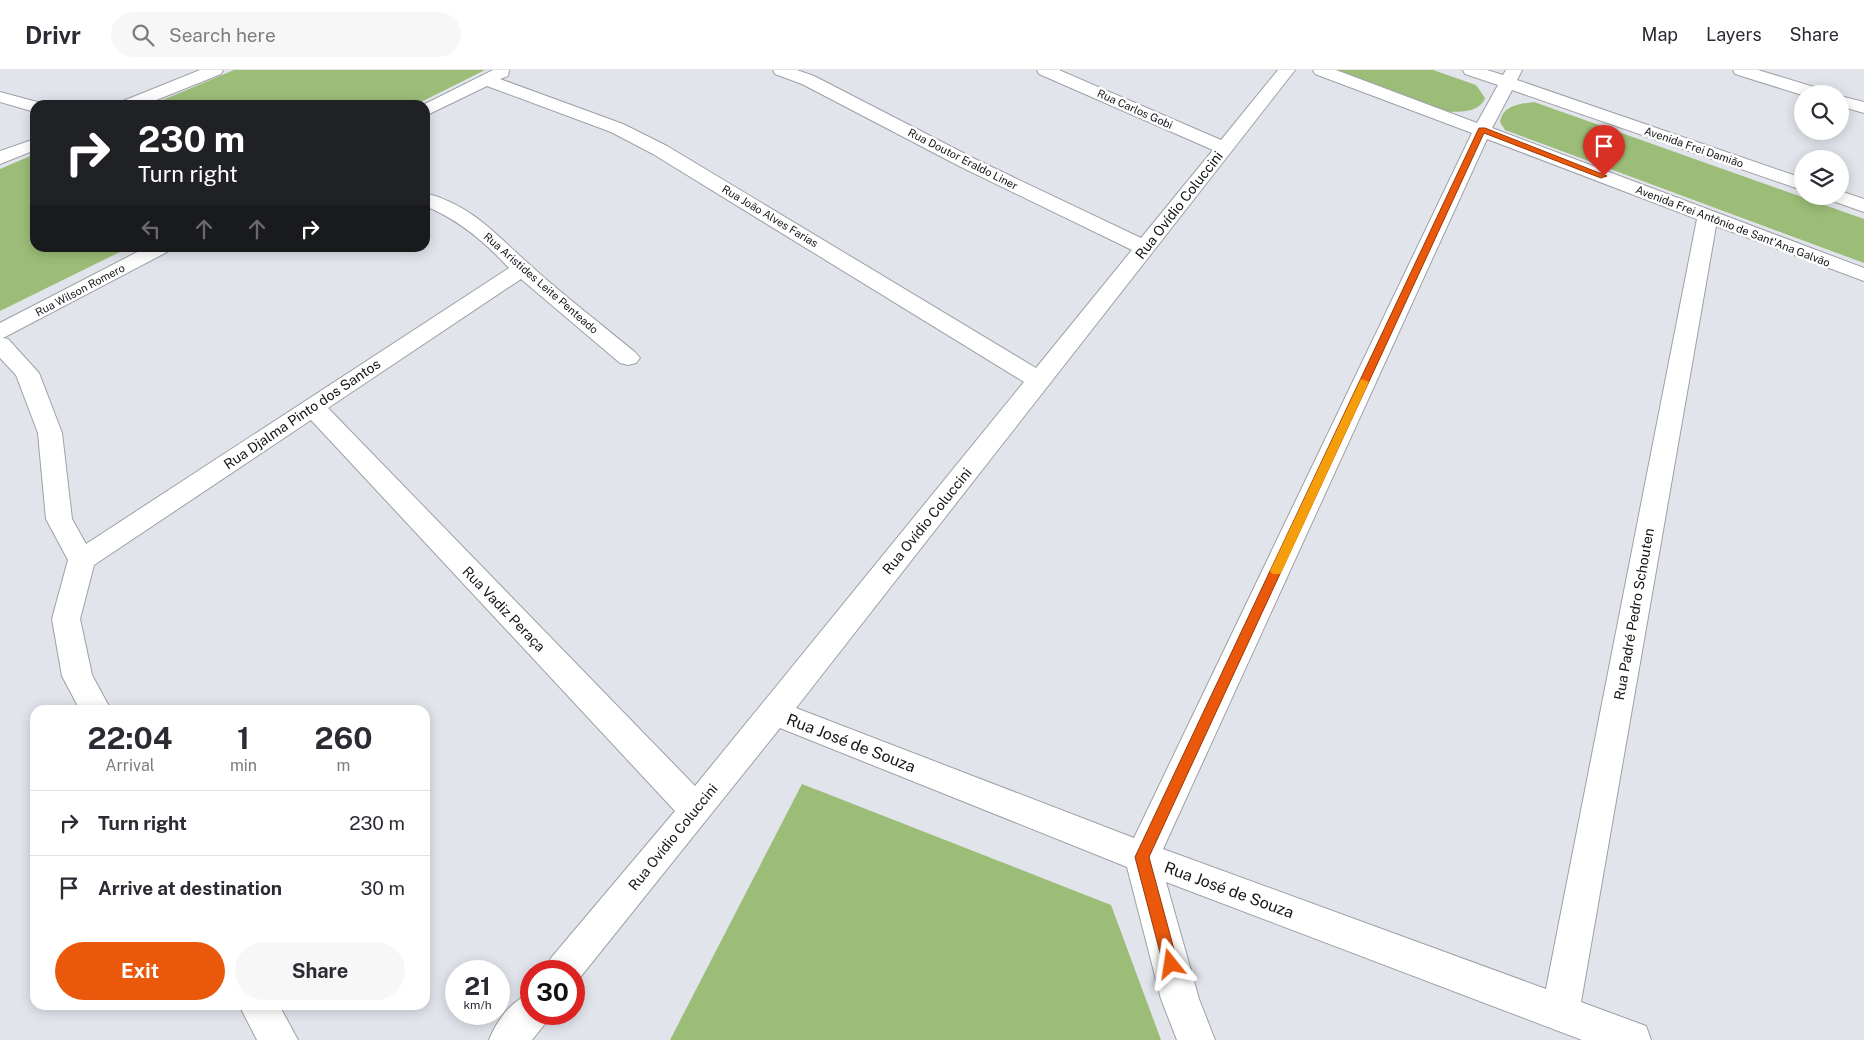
<!DOCTYPE html>
<meta charset="utf-8">
<style>
body{margin:0;font-family:"Public Sans",sans-serif;background:#f7f7f7;color:#2b2b33;height:100vh;display:flex;flex-direction:column;font-size:19px;white-space:nowrap}
*{box-sizing:border-box;margin:0}
p{font-size:16px;color:#7c7c81}
.icon{flex:none;width:28px;height:28px;fill:none;stroke:currentColor;stroke-width:2;stroke-linecap:round;stroke-linejoin:round}
.map{position:relative;flex:1;overflow:hidden}
.drawer{position:absolute;left:30px;top:635px;width:400px;height:305px;display:flex;flex-direction:column;background:#fff;border-radius:15px;box-shadow:0 2px 12px #0003}
.drawer>*{flex:none}
.hud{position:absolute;left:30px;top:30px;width:400px;height:152px;border-radius:15px;box-shadow:0 2px 12px #0003;background:#202124;color:#fff;overflow:hidden}
.controls{position:absolute;left:1794px;top:15px;display:grid;gap:10px}
.controls a{display:grid;place-items:center;width:55px;height:55px;border-radius:50%;background:#fff;box-shadow:0 2px 12px #0003;font-size:25px}
.speed{position:absolute;left:445px;top:890px;display:flex;gap:10px;font-size:25px;font-weight:700;text-align:center}
.speed>*{display:grid;place-content:center;width:65px;height:65px;border-radius:50%;background:#fff;box-shadow:0 2px 12px #0003;line-height:1}
.speed small{font-size:12px;font-weight:400}
.speed .limit{border:8px solid #d22;background:#fff;color:#111}
.pin{position:absolute;display:grid;place-items:center;width:42px;height:42px;color:#fff;margin:-51px -21px;border-radius:50% 50% 50% 0;rotate:-45deg;box-shadow:0 0 5px #0007}
.pin .icon{rotate:45deg}
.me{position:absolute;width:55px;margin:-28px;rotate:345deg;stroke-linejoin:round;filter:drop-shadow(0 0 4px #0008)}
.turn{display:flex;align-items:center;gap:18px;height:105px;padding:0 25px;font-size:22px}
.turn .icon{width:65px;height:65px;stroke-width:2.5}
.turn b{display:block;font-size:35px;line-height:42px}
.lanes{display:flex;align-items:center;height:48px;padding:0 25px;background:#0003;justify-content:center;gap:25px;direction:ltr}
.lanes .off{opacity:.35}
.eta{display:flex;justify-content:space-evenly;align-items:center;height:85px;text-align:center}
.eta b{font-size:30px;font-weight:700;line-height:35px}
.button{display:flex;gap:10px;margin-top:auto;padding:10px 25px}
.button a{flex:1;height:58px;border-radius:30px;background:#ea580c;color:#fff;font-size:20px;font-weight:700;line-height:58px;text-align:center}
.button a+a{background:#f7f7f7;color:#2b2b33}
ul{padding:0;list-style:none}
li{display:flex;align-items:center;gap:15px;height:65px;padding:0 25px;border-top:1px solid #e1e1e2}
li div{flex:1}
li b{display:block;font-size:19px}
li em{font-style:normal}
header{display:flex;align-items:center;gap:30px;box-sizing:border-box;height:70px;padding:0 25px;background:#fff;border-bottom:1px solid #e1e1e2}
header strong{font-size:24px}
nav{display:flex;gap:28px;margin-inline-start:auto;font-size:18px}
.search{width:350px;height:45px;background:#f7f7f7;display:flex;align-items:center;gap:12px;box-sizing:border-box;padding:0 18px;border-radius:28px;color:#7c7c81;font-size:19px}
.map>svg:first-child{display:block}
.green{fill:#9cbd78}
.lines{fill:none;stroke-linecap:round;stroke-linejoin:round}
.street-casing{stroke:#9da0a7;stroke-width:2}
.street{fill:#fff;fill-rule:evenodd}
.route{fill:#ea580c;stroke:#983908}
.slow{fill:#f59e0b}
.labels{text-anchor:middle;dominant-baseline:central;stroke-width:5;stroke-linejoin:round;paint-order:stroke}
.far-street-label{font-size:11px;fill:#151619;stroke:#fff}
.street-label{font-size:14px;fill:#151619;stroke:#fff}
.near-street-label{font-size:16px;fill:#151619;stroke:#fff}
</style>
<header>
<strong>Drivr</strong>
<div class="search"><svg class="icon" aria-label="search" viewBox="0 0 24 24"><circle cx="10" cy="10" r="6"/><path d="M15 15l6 6"/></svg>Search here</div>
<nav><a>Map</a><a>Layers</a><a>Share</a></nav>
</header>
<div class="map">
<svg width="1864" height="970" viewBox="0 0 1864 970">
<rect width="100%" height="100%" fill="#e1e4eb"/>
<!-- green -->
<path class="green" d="M234 0H485L415 35H151Z
M1327 0H1433L1476 15 1485 28C1479 45 1452 42 1437 41Z
M1534 32 1864 149V193L1505 60 1500 52C1503 35 1520 34 1534 32Z
M35 84V178H128L0 241V99Z
M802 714 1111 835 1161 970H670Z"/>
<g class="lines">
<!-- street casing -->
<g class="street-casing">
<path id="street" d="M200 0H223L221 4 144 35H120L123 31Z
M493 0H509L508 6 500 9 623 54 667 76 1036 298 1132 180 961 97 802 14 775 4 773 0H797L814 6 975 89 1141 168 1213 80 1039 4 1037 0H1059L1221 70 1278 0H1295L796 638 1134 768 1472 63 1315 4 1313 0H1336L1477 53 1498 15 1465 4 1463 0H1487L1503 5 1506 0H1522L1517 10 1802 108V120L1512 20 1492 58 1864 198V211L1716 156 1581 932 1646 956 1651 970H1582L1166 812 1199 929 1215 970H1177L1161 929 1127 797 780 658 574 915V901H546L551 888 675 741 311 350 94 495 80 549 92 605 111 640H80L62 606 52 549 68 490 46 449 38 363 16 305 0 288V253L145 178H170L167 182 3 268 8 269 39 303 62 363 72 449 86 474 509 198C485 172 458 149 425 136V123C472 135 496 165 530 195 564 226 601 254 636 283L640 288 636 293 628 295 620 293 521 209 328 338 695 716 1024 312 653 84 611 62 487 16 425 46 423 35ZM1487 69 1697 149 1546 919 1163 779Z
M1733 0H1758L1824 20 1826 24 1802 25 1735 4Z
M0 22 41 33 42 35H35V42L0 32Z
M1840 26 1864 32V43L1840 36Z
M35 69V80L0 94V81Z
M1840 121 1864 129V142L1830 130 1827 126H1840Z
M531 923V944H549L544 955 532 970H489C497 950 511 931 531 923Z
M239 935H279L298 970H257Z"/>
</g>
<!-- street -->
<use href="#street" class="street"/>
</g>
<!-- route -->
<path class="route" d="M1479 58H1485L1607 106 1601 108 1484 63 1149 787 1178 894 1176 899 1171 901 1165 899 1163 894 1135 787Z"/>
<!-- slow -->
<path class="slow" d="M1361 309 1369 312 1282 501 1280 504H1272L1270 501Z"/>
<g class="labels">
<!-- far-street labels -->
<g class="far-street-label">
<text transform="translate(1135 39) rotate(24)">Rua Carlos Gobi</text>
<text transform="translate(1694 77) rotate(19)">Avenida Frei Damião</text>
<text transform="translate(963 89) rotate(27)">Rua Doutor Eraldo Liner</text>
<text transform="translate(770 146) rotate(31)">Rua João Alves Farias</text>
<text transform="translate(1733 156) rotate(21)">Avenida Frei Antônio de Sant'Ana Galvão</text>
<text transform="translate(541 213) rotate(41)">Rua Aristides Leite Penteado</text>
<text transform="translate(80 220) rotate(-28)">Rua Wilson Romero</text>
</g>
<!-- street labels -->
<g class="street-label">
<text transform="translate(1179 135) rotate(-52)">Rua Ovídio Coluccini</text>
<text transform="translate(302 344) rotate(-34)">Rua Djalma Pinto dos Santos</text>
<text transform="translate(927 451) rotate(-51)">Rua Ovídio Coluccini</text>
<text transform="translate(504 539) rotate(46)">Rua Vadiz Peraça</text>
<text transform="translate(1634 544) rotate(-80)">Rua Padré Pedro Schouten</text>
<text transform="translate(673 767) rotate(-51)">Rua Ovídio Coluccini</text>
</g>
<!-- near-street labels -->
<g class="near-street-label">
<text transform="translate(851 673) rotate(21)">Rua José de Souza</text>
<text transform="translate(1229 820) rotate(20)">Rua José de Souza</text>
</g>
</g>
</svg>
<div class="controls">
<a><svg class="icon" aria-label="search" viewBox="0 0 24 24"><circle cx="10" cy="10" r="6"/><path d="M15 15l6 6"/></svg></a>
<a><svg class="icon" aria-label="layers" viewBox="0 0 24 24"><path d="M12 4l9 5-9 5-9-5zM3 14l9 5 9-5"/></svg></a>
</div>
<div class="speed"><div>21<small>km/h</small></div><div class="limit">30</div></div>
<div class="pin" style="left:1604px;top:106px;background:#d93025"><svg class="icon" aria-label="arrive" viewBox="0 0 24 24"><path d="M6 21V4h12l-3 4 3 4H6"/></svg></div>
<svg class="me" style="left:1171px;top:894px" viewBox="-20 -20 40 40"><path d="M0-17L14 15 0 8-14 15z" fill="#ea580c" stroke="#fff" stroke-width="4"/></svg>
<div class="hud">
<div class="turn"><svg class="icon" aria-label="right" viewBox="0 0 24 24"><path d="M7 20v-9h11M14 6l5 5-5 5"/></svg><div><b>230 m</b>Turn right</div></div>
<div class="lanes"><svg class="icon off" aria-label="left" viewBox="0 0 24 24"><path d="M17 20v-9H6M10 6l-5 5 5 5"/></svg><svg class="icon off" aria-label="ahead" viewBox="0 0 24 24"><path d="M12 20V5M6 11l6-6 6 6"/></svg><svg class="icon off" aria-label="ahead" viewBox="0 0 24 24"><path d="M12 20V5M6 11l6-6 6 6"/></svg><svg class="icon" aria-label="right" viewBox="0 0 24 24"><path d="M7 20v-9h11M14 6l5 5-5 5"/></svg></div>
</div>
<section class="drawer">
<div class="eta">
<div><b>22:04</b><p>Arrival</p></div>
<div><b>1</b><p>min</p></div>
<div><b>260</b><p>m</p></div>
</div>
<ul>
<li><svg class="icon" aria-label="right" viewBox="0 0 24 24"><path d="M7 20v-9h11M14 6l5 5-5 5"/></svg><div><b>Turn right</b></div><em>230 m</em></li>
<li><svg class="icon" aria-label="arrive" viewBox="0 0 24 24"><path d="M6 21V4h12l-3 4 3 4H6"/></svg><div><b>Arrive at destination</b></div><em>30 m</em></li>
</ul>
<div class="button"><a>Exit</a><a>Share</a></div>
</section>
</div>
